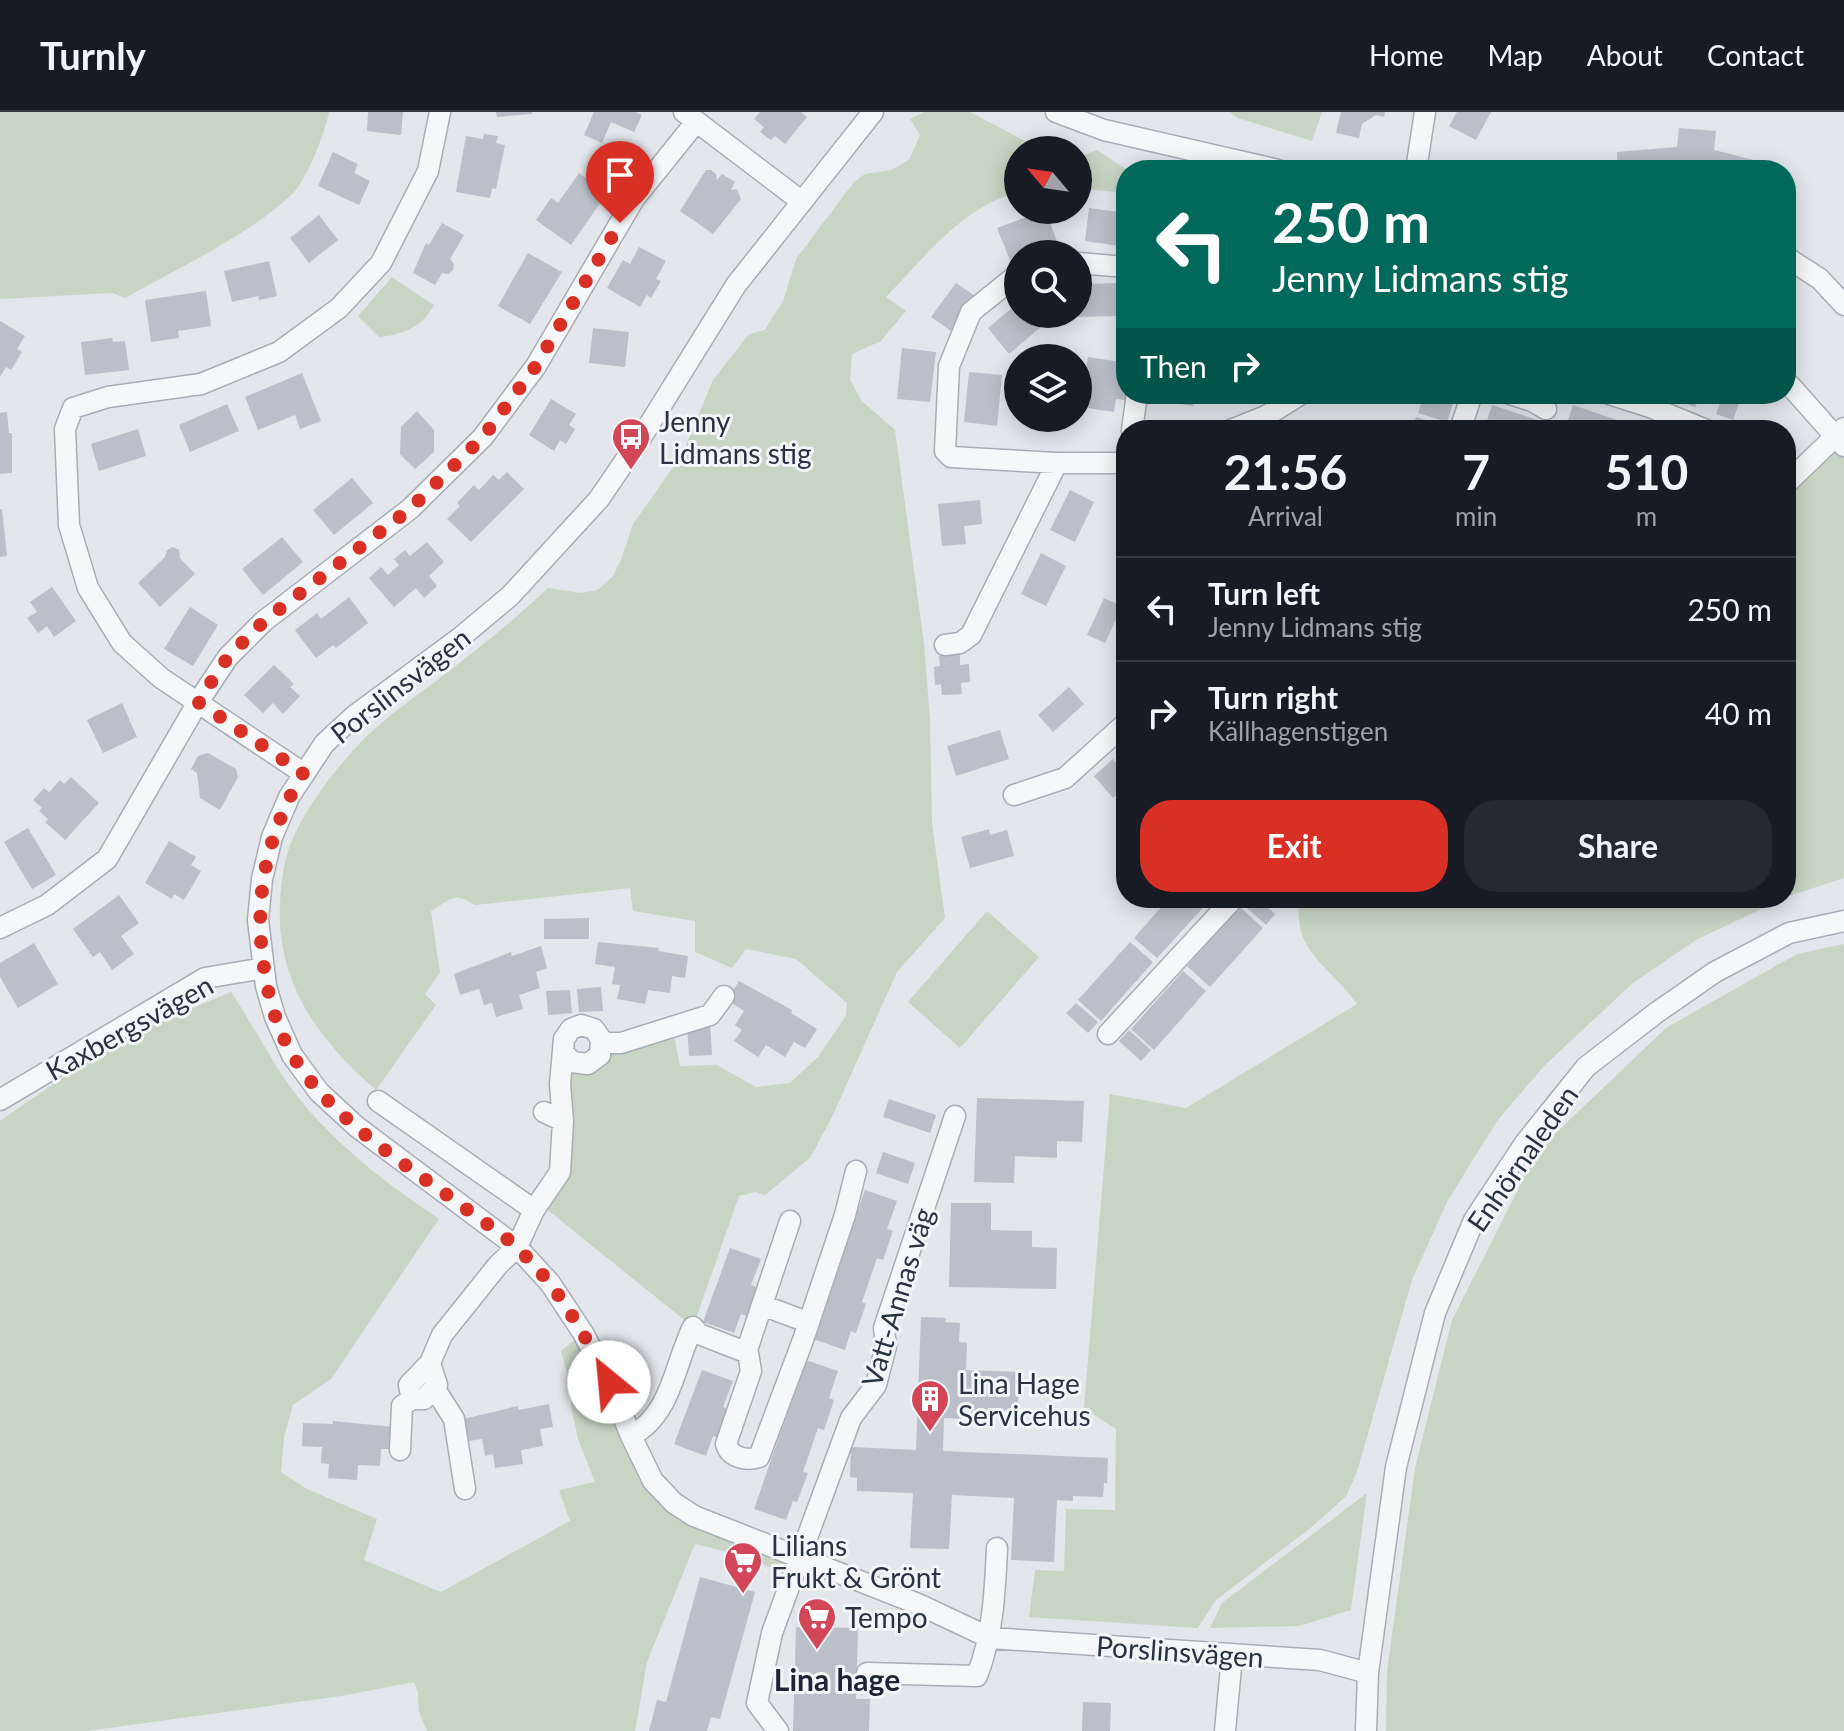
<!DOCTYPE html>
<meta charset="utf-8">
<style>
body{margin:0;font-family:Lato,sans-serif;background:#242831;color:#f1f3f6;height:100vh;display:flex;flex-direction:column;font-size:30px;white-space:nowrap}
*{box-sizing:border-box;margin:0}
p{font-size:26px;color:#9ea1a6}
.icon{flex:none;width:44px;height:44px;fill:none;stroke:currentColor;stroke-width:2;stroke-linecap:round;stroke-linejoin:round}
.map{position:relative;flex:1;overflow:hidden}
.sheet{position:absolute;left:1116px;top:308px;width:680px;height:488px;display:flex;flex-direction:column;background:#171b24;border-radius:32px;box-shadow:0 4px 20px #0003}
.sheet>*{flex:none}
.guide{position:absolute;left:1116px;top:48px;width:680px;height:244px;border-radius:32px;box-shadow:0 4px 20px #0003;background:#00695c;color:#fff;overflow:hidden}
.needle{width:52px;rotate:299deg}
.tools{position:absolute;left:1004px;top:24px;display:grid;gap:16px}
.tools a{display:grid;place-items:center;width:88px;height:88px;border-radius:50%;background:#171b24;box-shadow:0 4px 20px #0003;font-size:40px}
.pin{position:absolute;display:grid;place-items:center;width:68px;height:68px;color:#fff;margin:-82px -34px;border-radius:50% 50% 50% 0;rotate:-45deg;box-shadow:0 0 8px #0007}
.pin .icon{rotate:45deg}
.me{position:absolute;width:88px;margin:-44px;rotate:332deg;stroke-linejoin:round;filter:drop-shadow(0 0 6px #0008)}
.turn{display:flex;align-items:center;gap:28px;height:168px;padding:0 24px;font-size:36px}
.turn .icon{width:104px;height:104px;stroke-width:2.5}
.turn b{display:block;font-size:56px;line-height:68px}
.then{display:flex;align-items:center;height:76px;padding:0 24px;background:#0003;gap:16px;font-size:30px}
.eta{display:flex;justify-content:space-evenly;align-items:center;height:136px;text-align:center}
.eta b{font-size:48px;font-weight:700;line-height:56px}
.primary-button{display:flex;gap:16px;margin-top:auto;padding:16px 24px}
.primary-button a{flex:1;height:92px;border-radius:32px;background:#d93025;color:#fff;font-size:32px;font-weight:700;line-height:92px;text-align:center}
.primary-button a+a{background:#242831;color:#f1f3f6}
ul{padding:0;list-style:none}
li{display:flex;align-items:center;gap:24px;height:104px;padding:0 24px;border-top:2px solid #363941}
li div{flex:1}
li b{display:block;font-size:30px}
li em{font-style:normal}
header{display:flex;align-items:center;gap:48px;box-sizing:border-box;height:112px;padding:0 40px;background:#171b24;border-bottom:2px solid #363941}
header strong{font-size:38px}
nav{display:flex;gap:44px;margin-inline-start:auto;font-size:28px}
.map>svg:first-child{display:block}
.green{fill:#c8d5c4}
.building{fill:#babfc9}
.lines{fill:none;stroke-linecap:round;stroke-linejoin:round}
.minor-casing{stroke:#a8adb6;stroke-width:23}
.minor{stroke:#f6f7f9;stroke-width:20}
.route{stroke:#d93025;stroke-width:14;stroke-dasharray:0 25.2}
.labels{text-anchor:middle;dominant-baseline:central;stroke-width:6;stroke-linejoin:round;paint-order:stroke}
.poi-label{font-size:28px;fill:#2a3344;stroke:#f3f5f8;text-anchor:start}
.street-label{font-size:28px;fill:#2a3344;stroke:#f3f5f8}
.neighbourhood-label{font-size:30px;font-weight:bold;fill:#1c2435;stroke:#f3f5f8}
</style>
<header>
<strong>Turnly</strong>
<nav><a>Home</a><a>Map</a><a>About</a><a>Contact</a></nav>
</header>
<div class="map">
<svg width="1844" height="1619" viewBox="0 0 1844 1619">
<rect width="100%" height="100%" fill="#e3e6eb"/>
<!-- green -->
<path class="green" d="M0 0H329C326 18 307 67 294 80 254 121 176 157 125 186L112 181 0 187Z
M924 0H970L1042 38H1018V80C961 96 926 144 886 185L906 199 881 229 852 242 850 268 862 289 895 318 924 532 930 608 932 711 945 806 897 860 832 1005 810 1046 765 1083 755 1080 739 1084 693 1215 539 1091 550 1076 563 940 600 943 672 914 680 954 717 953 756 975 790 971 819 944 846 904 847 891 796 847 746 837 732 856 695 840V809L633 799 630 776 475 793C454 779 450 788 431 799L440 861 425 882 436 893 376 978C319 929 276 870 280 791 281 770 284 745 293 726 310 689 336 656 364 627 387 604 415 585 440 566 478 537 513 509 548 476L581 481 598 478 613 464 621 448 633 412 682 343 713 268 749 222 765 218 783 189 796 147 854 70 865 62 891 58 909 48 920 23 910 7Z
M1230 0H1322L1312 29 1238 6Z
M1097 38 1127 58 1126 81 1078 76V45Z
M392 165 434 193C422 215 403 223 379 225L358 204Z
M1835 323 1844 334V766L1786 785V372Z
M1300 786H1784L1696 828 1634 870 1545 953 1497 1009 1448 1088 1412 1168 1357 1360 1346 1384 1313 1414 1216 1488 1198 1516 1029 1505 1035 1458 1064 1459 1066 1397 1115 1398 1116 1317 1084 1296 1110 982 1186 996 1357 892C1330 853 1291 841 1300 786Z
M987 799 1039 845 960 936 908 890Z
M1844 832V1619H1386L1387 1559 1415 1356 1452 1208 1538 1038 1666 916 1797 842Z
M231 880C256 917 277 961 306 995 344 1039 390 1074 439 1107L331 1267 293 1293 284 1325 281 1360 307 1377 377 1407 364 1448 441 1480 570 1409 559 1378 595 1370 578 1327 571 1294V1274L561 1239 583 1221 662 1379 786 1438 793 1465 746 1445 695 1432 647 1550 635 1619H427L419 1600 418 1580 414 1570 341 1584 87 1619H0V1009L75 957 145 916Z
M1367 1381 1351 1498 1299 1514 1210 1516 1222 1491Z"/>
<!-- building -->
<path class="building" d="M368 0H403L401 23 367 19Z
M496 0H532V2L497 5Z
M594 0H635L642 3 634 20 611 10 602 31 584 23Z
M760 0H801L807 5 785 32 775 24 771 28 760 20 764 15 754 7Z
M1341 0H1385L1384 5 1376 3 1362 12 1359 26 1336 21Z
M1457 0H1491L1476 28 1449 14Z
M1679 16 1716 19 1714 38 1774 53 1773 58H1618L1617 40 1677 35Z
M484 22 498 24 496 31 505 33 496 77 492 76 490 86 456 80 466 24 483 27Z
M333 40 358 52 354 61 370 69 359 93 318 74Z
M706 58H711L716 62 717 68 722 62 735 70 731 78 737 77 741 87 713 122 680 99Z
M579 61 588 67 592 61 612 74 571 133 536 108 551 86 558 91Z
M1089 96 1126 101V135L1085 129Z
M1045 98 1057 129 1018 142 1010 148 997 116Z
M319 103 338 128 309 151 290 126Z
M442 111 464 123 450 147 454 152 453 158 448 162 442 161 435 173 413 161 426 131 429 133Z
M639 135 666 149 656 167 661 169 651 186 647 183 640 195 607 176 623 148 630 152Z
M528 141 562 160 530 212 498 194Z
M269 149 277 184 259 188 258 184 232 190 224 159Z
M956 171 975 184 951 219 931 205Z
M1123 171V204L1073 205V202H1078V172Z
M206 179 211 214 178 219 179 226 151 230 145 188Z
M1018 191V202H1042L1048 209 1009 242 988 216Z
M0 209 25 224 17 237 22 240 11 258 6 255 0 265Z
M593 216 629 220 625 255 589 251Z
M112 226 113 230 125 229 129 258 85 263 81 230Z
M902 236 936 240 930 290 897 287Z
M1088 245 1121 250 1120 260 1126 261V281L1125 288 1116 287 1114 300 1081 295Z
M969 260 1002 263 997 314 964 310Z
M302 261 321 309 300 317 295 303 258 318 245 285Z
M1161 282H1195L1193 294 1160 289Z
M1424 282H1456L1447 310 1418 301Z
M1681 282H1700L1695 295 1678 289Z
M1723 282H1742L1733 308 1716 302Z
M551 287 576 302 569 313 575 317 566 332 560 328 554 339 529 323Z
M227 292 239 319 190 340 179 313Z
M1492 293 1541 309 1539 318H1484Z
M1573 293 1623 310 1620 318H1565Z
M417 299 434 318V340L415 357 400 342 401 315Z
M7 300 9 321H12V361L0 362V301Z
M1416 305 1446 315 1445 318H1412Z
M138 317 146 344 99 359 91 332Z
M507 360 524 377 471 430 447 407 460 394 457 391 474 373 479 378 493 363 499 368Z
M352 366 373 391 334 423 313 398Z
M1070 378 1094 390 1075 430 1050 418Z
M980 388 982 412 964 414 966 432 942 434 938 392Z
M0 397H2L7 444 0 445Z
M282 425 303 450 263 483 242 457Z
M427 430 444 450 429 464 437 474 424 486 416 476 394 495 369 466 381 455 388 463 399 453 394 447 405 438 410 444Z
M173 435 179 438 180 446 195 462 160 495 138 471 165 445 167 438Z
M1041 441 1066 454 1046 494 1021 482Z
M52 475 76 509 54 525 47 514 38 521 27 506 37 500 30 490Z
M349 485 368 511 336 536 333 533 316 546 295 518 317 501 321 507Z
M1104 486 1122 494 1105 531 1087 523Z
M190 495 218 513 193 554 164 537Z
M960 542V553L969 552 970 570 961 571 962 582 942 583 941 572 935 573 934 555 940 554 939 544Z
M274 553 294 572 290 575 300 584 283 602 273 591 263 601 244 583Z
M1069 575 1084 592 1053 620 1038 603Z
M122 591 137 625 103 641 87 608Z
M1000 618 1009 647 956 664 947 634Z
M208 641 236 657 238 665 220 698 200 686 197 661 191 657 198 644Z
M1113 647 1126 662V675L1113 686 1094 664Z
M71 665 99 691 65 728 45 710 48 707 39 699 42 696 33 688 44 676 49 680 60 668 64 672Z
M28 716 56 763 32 777 4 730Z
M989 717 990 723 1007 718 1014 744 970 756 961 725Z
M169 729 196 745 191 753 201 759 184 788 174 782 172 787 145 771Z
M119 783 139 811 121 824 134 842 112 858 100 840 93 845 73 817Z
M1169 786 1210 788 1157 846 1134 826Z
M1250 786H1258L1275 802 1266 813 1244 793Z
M1240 795 1263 816 1210 875 1187 854Z
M589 806V827H544V807Z
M598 830 659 836 658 839 688 844 685 866 672 864 670 881 648 878 645 892 617 887 620 873 612 872 615 855 595 852Z
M1130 830 1153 850 1101 909 1078 888Z
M34 831 58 872 18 896 0 865V851Z
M541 834 547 856 536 860 540 876 519 883 523 897 496 905 492 891 484 893 479 877 460 883 454 862 511 840 512 844Z
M1183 859 1206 879 1154 938 1131 917Z
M739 869 792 898 791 901 817 917 805 936 794 930 785 945 766 933 758 945 734 929 742 918 735 913 744 899 727 888Z
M601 875 603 899 579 900 577 877Z
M570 878 572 901 548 903 546 879Z
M1076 891 1098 910 1088 921 1066 901Z
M710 912 712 943 689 944 687 914Z
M1129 918 1151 938 1141 949 1119 929Z
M977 986 1084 989 1082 1030 1057 1029V1046L1015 1044 1014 1071 974 1070Z
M889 987 936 1003 930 1021 883 1005Z
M883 1040 915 1051 908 1072 876 1061Z
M865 1078 897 1089 887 1117 893 1119 883 1148 877 1146 862 1190 866 1192 856 1221 851 1219 845 1238 813 1227Z
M951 1091H991V1118L1032 1119V1135L1057 1136 1056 1177 949 1175Z
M730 1136 761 1147 751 1173 757 1175 747 1204 741 1202 734 1221 703 1210Z
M921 1205 946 1206 945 1210 960 1211 959 1230 967 1231 966 1258 1019 1260 1018 1299 987 1298V1308L944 1306 943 1339 1108 1346 1107 1371H1104L1103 1385 1073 1384V1389L1057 1388 1054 1450 1011 1448 1014 1386 952 1383 949 1437 910 1436 913 1381 857 1379V1366L850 1365 851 1335 916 1338Z
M806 1248 838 1259 829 1286 834 1288 824 1318 818 1316 803 1360 808 1361 797 1390 793 1389 786 1408 754 1397Z
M702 1258 733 1269 723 1295 729 1298 719 1326 713 1324 706 1344 674 1332Z
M549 1292 553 1315 540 1317 543 1334 521 1338 523 1352 495 1356 493 1342 485 1344 482 1327 462 1330 459 1308 518 1294 519 1298Z
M333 1309 394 1315 393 1337H381L380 1354 358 1353 357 1368 328 1366 329 1352 321 1351 322 1335 302 1334 303 1311 333 1312Z
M700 1465 755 1480 720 1607 711 1605 707 1619H649L657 1588 666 1590Z
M796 1515 858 1516 856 1587H870L869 1619H793Z
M1083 1590 1111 1591 1110 1619H1082Z"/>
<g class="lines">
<!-- minor casing -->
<g class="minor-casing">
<path id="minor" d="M684 0 801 89
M873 0 736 173 644 321 599 387 510 484 461 525 354 604 324 632 289 685 272 725 262 767 258 808 266 874 275 905 292 943 319 980 357 1015 517 1135 550 1171 583 1221 609 1270 631 1324 653 1369 674 1391 694 1404 918 1492 990 1526 1320 1548 1368 1561
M1056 0 1104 18 1278 58
M1416 58 1425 0
M1786 145 1820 167 1844 193
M1078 151 1126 155
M1018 162 971 200 949 254 945 339 951 345 1057 351H1126
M1786 269 1844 334
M1510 282 1532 289 1546 297
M1609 282 1650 295 1706 318
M1132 318 1137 282
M1231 318 1266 304 1301 282
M1460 318 1472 282
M1786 372 1844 316
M945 533 960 531 971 523 1057 351
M303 661 161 566 122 531 88 476 69 413 65 317 73 296 108 285 201 272 279 240 339 196 381 151 428 59 440 0
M1014 683 1065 666 1126 611
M0 816 47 793 107 747 198 590 228 545 264 509 410 397 483 325 536 254 634 87 696 10
M1108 922 1234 786
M602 931H621L710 903 724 884
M0 988 205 866 264 856
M378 989 534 1098
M544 1000 563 1009
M762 1193 807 1210
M747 1238 790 1109
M430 1251 437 1273 424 1287H412L409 1273 430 1251 442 1223 498 1153 517 1135 534 1098 560 1060 563 1009 560 972 564 927 571 917 581 913 594 917 601 927 600 943 588 952 572 950 563 940
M435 1277 454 1307 465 1377
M631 1324C672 1302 674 1253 693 1215L699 1222 748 1241 751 1259 726 1332C730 1346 747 1349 759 1345L803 1228 845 1103 856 1059
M400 1338 402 1294 412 1287
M867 1561 977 1564C993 1522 995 1481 997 1436
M778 1619 757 1591 772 1521 851 1306 876 1273 886 1234 884 1216 955 1004
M1225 1619 1232 1544
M1366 1619 1368 1561 1396 1355 1435 1201 1474 1108 1525 1031 1586 955 1656 901 1715 860 1789 821 1844 809"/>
</g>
<!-- minor -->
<use href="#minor" class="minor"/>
</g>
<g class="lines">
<!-- route -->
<path class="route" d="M609 1270C584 1222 558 1173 517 1136 503 1122 485 1111 469 1099 410 1055 331 1008 293 944 274 912 266 876 262 840 255 775 270 717 303 661L198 590 228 545 264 509 410 397 483 325 536 254 620 111"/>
</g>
<!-- icons -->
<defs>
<g id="bus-pin" transform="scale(2)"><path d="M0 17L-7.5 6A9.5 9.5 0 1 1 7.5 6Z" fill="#d24658" stroke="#f3f5f8"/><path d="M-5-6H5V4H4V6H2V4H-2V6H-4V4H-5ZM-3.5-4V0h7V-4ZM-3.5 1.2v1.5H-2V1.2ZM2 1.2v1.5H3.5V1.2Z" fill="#fff"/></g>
<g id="building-pin" transform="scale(2)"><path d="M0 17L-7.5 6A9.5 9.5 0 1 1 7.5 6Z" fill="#d24658" stroke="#f3f5f8"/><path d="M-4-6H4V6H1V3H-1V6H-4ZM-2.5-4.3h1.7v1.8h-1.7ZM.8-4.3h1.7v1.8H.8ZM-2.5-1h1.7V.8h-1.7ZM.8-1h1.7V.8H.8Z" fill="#fff"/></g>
<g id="supermarket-pin" transform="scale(2)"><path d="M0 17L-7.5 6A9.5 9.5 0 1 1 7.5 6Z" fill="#d24658" stroke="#f3f5f8"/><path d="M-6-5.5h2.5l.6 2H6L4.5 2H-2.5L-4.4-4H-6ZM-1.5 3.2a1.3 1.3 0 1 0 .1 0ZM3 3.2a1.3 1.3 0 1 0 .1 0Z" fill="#fff"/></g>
</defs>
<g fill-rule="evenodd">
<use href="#bus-pin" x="631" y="325"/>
<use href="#building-pin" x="930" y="1287"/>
<use href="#supermarket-pin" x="743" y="1449"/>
<use href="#supermarket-pin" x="817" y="1505"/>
</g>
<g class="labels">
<!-- poi labels -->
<g class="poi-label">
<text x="659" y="309">Jenny<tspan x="659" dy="32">Lidmans stig</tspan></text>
<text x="958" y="1271">Lina Hage<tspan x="958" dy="32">Servicehus</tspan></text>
<text x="771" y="1433">Lilians<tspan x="771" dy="32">Frukt &amp; Grönt</tspan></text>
<text x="845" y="1505">Tempo</text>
</g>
<!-- street labels -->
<g class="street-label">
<text transform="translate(400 573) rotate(-38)">Porslinsvägen</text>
<text transform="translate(129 915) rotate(-29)">Kaxbergsvägen</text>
<text transform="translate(1522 1046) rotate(-55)">Enhörnaleden</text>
<text transform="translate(897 1185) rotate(-73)">Vatt-Annas väg</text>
<text transform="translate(1180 1539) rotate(4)">Porslinsvägen</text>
</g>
<!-- neighbourhood labels -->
<g class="neighbourhood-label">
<text x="837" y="1567">Lina hage</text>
</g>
</g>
</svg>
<div class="tools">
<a><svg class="needle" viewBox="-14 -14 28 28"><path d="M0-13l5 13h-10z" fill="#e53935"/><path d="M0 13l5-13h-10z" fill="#9ea1a6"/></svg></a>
<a><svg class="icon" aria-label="search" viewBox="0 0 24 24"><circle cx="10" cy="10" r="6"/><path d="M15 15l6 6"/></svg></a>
<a><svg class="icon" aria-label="layers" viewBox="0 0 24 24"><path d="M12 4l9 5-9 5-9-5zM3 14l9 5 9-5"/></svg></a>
</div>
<div class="pin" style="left:620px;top:111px;background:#d93025"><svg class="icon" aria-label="arrive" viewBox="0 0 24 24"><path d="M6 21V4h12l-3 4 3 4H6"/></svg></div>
<svg class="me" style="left:609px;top:1270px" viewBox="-20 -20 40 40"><circle r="19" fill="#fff"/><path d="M0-13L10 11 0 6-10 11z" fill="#d93025"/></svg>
<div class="guide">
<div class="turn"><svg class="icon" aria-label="left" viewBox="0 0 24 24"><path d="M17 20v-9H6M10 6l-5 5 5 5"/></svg><div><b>250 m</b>Jenny Lidmans stig</div></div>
<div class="then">Then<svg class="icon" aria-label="right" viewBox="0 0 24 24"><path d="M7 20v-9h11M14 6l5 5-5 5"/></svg></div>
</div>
<section class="sheet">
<div class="eta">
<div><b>21:56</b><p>Arrival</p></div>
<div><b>7</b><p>min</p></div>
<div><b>510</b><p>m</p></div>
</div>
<ul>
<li><svg class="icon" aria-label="left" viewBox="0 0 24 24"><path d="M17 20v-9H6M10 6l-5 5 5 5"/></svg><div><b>Turn left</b><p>Jenny Lidmans stig</p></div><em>250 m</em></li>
<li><svg class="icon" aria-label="right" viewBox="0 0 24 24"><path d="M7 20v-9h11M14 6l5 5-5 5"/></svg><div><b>Turn right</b><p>Källhagenstigen</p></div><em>40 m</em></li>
</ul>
<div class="primary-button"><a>Exit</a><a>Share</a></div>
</section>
</div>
